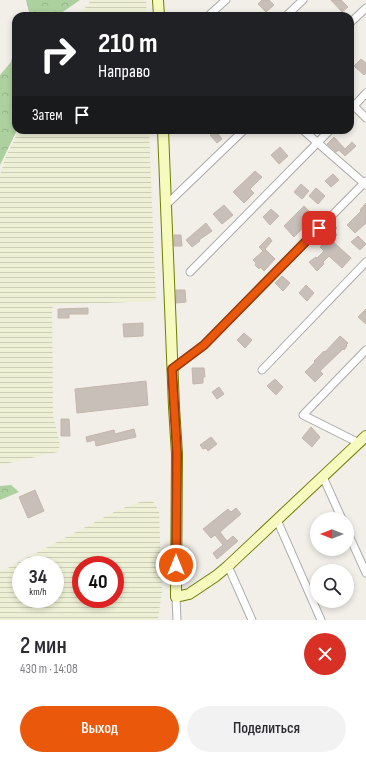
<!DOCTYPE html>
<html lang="ru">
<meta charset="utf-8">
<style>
body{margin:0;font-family:"Sofia Sans Condensed",sans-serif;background:#f2f2f3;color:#2b2b33;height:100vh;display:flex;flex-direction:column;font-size:15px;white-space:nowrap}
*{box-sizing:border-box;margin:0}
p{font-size:13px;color:#7c7c81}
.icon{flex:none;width:22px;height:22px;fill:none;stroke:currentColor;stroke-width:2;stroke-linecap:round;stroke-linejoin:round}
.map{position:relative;height:620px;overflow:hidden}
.details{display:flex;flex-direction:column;background:#fff;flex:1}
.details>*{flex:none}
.banner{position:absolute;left:12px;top:12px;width:342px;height:122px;border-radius:12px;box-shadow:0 2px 6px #0003;background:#202124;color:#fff;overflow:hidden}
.needle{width:26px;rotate:270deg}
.fabs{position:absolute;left:310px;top:512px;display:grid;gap:8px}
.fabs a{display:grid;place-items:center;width:44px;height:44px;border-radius:50%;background:#fff;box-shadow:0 2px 6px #0003;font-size:20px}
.speed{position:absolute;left:12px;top:556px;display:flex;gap:8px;font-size:20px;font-weight:700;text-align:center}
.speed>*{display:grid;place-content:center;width:52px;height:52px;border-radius:50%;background:#fff;box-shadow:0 2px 6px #0003;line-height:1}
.speed small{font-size:10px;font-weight:400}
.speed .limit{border:6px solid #d22;background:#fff;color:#111}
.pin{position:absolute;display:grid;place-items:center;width:34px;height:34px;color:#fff;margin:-17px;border-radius:8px;box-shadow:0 2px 6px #0006}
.me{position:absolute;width:44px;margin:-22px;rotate:0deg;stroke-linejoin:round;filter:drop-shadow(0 0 3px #0008)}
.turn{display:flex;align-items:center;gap:14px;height:84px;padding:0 20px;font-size:18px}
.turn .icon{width:52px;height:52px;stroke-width:2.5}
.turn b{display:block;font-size:28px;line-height:34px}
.then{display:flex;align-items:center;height:38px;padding:0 20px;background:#0003;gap:8px;font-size:15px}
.round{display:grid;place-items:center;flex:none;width:42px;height:42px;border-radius:21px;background:#f2f2f3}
.headline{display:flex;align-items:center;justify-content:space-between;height:68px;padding:0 20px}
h1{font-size:24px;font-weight:600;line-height:30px}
.cta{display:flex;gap:8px;margin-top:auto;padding:8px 20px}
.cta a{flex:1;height:46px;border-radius:24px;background:#ea580c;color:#fff;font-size:16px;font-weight:600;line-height:46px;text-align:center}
.cta a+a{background:#f2f2f3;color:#2b2b33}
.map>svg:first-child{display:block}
.farmland{fill:url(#farmland-rules);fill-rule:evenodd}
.forest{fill:url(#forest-crowns)}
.building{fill:#c7bfb8;stroke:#c4b6ab}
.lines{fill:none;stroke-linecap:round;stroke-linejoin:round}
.street-casing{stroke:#a9a9a9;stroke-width:9}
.secondary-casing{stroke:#707d05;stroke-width:12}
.street{stroke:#fff;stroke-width:7}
.secondary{stroke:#f7fabf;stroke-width:10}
.route-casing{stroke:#983908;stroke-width:10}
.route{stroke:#ea580c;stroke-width:7}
</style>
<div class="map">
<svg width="366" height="620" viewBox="0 0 366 620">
<defs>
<pattern id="farmland-rules" width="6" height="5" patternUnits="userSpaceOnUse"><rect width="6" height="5" fill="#eef0d5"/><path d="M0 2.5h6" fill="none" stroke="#ccceb7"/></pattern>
<pattern id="forest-crowns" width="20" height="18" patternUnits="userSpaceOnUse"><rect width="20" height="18" fill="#add19e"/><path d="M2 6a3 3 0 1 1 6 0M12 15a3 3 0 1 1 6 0" fill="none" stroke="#95b388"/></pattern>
</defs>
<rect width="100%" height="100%" fill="#f2efe9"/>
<!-- farmland -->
<path class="farmland" d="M91 0H146L147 16H76L87 6Z
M19 130H149L156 301 56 305 52 308 53 415 60 445 58 452 0 465V175L5 159Z
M144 501H153L159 511 162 591 158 620H0V572L116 511 133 504ZM21 565H55V599H21ZM81 565H115V599H81Z"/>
<!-- forest -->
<path class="forest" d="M26 0H80L57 16H30Z
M16 39 17 130 0 165V75L11 62Z
M11 485 19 492 0 500V486Z"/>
<!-- building -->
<path class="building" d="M262 0H269L274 5 266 12 258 4Z
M331 0H341L348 7 342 12Z
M361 59 366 63V73L364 75 354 66Z
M216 131 222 139 217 143 210 135Z
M334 137 345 149 352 142 356 146 345 156 339 150 336 152 327 144Z
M280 147 288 156 279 164 271 155Z
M255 171 262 177 250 189 254 193 244 203 233 192Z
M333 174 339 180 331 187 325 181Z
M301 184 309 191 302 199 294 192Z
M316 188 325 196 318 204 309 196Z
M366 203V223L355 233 347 225 361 211 360 210Z
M224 205 233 215 222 224 213 214Z
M304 206 310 212 308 214 310 216 301 225 304 227 294 237 284 226Z
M271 209 279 216 270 225 263 217Z
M206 223 212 231 199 240 200 241 192 247 186 240Z
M332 223 337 228 334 231 337 235 333 239 324 230Z
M174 235H181L182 246H174Z
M358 236 366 244 360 250 351 242Z
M269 237 272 241 265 249 275 259 264 271 260 267 259 269 255 265 256 263 253 260 263 251 259 247Z
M329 238 351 258 342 268 329 256 323 262 324 264 317 271 309 262 316 257 317 258 324 251 320 247Z
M282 276 290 283 283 291 275 283Z
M306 285 314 293 307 301 299 293Z
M176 290H185L186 302 176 303Z
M88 308V314H69V318H58V309Z
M366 309V324L358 317Z
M143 323V336L124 337 123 324Z
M244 333 252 340 245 348 237 340Z
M340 336 348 343 346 345 347 346 344 350 343 349 320 371 323 374 315 382 305 372 315 362 314 361 324 351 325 352Z
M192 368H204L205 377H203V383L193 384Z
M275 379 283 387 276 395 267 386Z
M146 381 148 405 77 413 75 389Z
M219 387 224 394 217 399 212 392Z
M61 419H69L70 436H61Z
M311 427 320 437 312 447 302 438Z
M134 429 136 437 96 446 95 440 87 442 86 437 114 430 115 434Z
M211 437 217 444 208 451 206 448 203 449 200 445Z
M35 490 44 511 28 518 19 497Z
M236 508 241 514 220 532 227 541 233 536 238 541 217 559 213 553 223 545 215 535 211 538 203 529 228 509 231 512Z"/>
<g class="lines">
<!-- street casing -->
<g class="street-casing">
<path id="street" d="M208 16 226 0
M286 16 303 0
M350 23 366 8
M350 102 354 106 366 93
M350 110 354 106 366 118
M303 130 366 185
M166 205 244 130
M190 272 330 130
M172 369 204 345 366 181
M262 370 366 262
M359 443 303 415 366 350
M323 477 342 519
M277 520 321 620
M347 531 366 573
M228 566 252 620
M176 597 177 620"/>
</g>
<!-- secondary casing -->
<g class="secondary-casing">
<path id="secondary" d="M158 0 159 16
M163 130 174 407 177 454 176 597 189 594 216 576 228 566 366 436"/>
</g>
<!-- street -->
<use href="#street" class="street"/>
<!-- secondary -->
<use href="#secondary" class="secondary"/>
</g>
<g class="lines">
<!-- route casing -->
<g class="route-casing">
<path id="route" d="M176 565 177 454 172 369 204 345 319 228"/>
</g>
<!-- route -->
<use href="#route" class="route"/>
</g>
</svg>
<div class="fabs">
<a><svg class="needle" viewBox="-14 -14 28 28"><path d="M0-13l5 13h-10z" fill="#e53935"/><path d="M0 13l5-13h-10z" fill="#7c7c81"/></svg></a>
<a><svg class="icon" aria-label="search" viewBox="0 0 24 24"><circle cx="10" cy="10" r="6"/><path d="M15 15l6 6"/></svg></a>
</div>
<div class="speed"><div>34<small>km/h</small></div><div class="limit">40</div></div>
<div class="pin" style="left:319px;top:228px;background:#d93025"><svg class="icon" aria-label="arrive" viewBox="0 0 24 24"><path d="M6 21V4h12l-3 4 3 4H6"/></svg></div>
<svg class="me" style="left:176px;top:565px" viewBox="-20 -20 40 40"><circle r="17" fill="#ea580c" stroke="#fff" stroke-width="3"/><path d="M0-11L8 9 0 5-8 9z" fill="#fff"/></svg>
<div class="banner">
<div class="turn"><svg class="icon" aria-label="right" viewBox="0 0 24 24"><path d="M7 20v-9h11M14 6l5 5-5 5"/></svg><div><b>210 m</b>Направо</div></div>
<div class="then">Затем<svg class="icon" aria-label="arrive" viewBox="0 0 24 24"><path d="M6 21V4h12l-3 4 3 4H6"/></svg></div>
</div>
</div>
<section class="details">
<div class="headline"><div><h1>2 мин</h1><p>430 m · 14:08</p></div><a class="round" style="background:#d93025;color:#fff"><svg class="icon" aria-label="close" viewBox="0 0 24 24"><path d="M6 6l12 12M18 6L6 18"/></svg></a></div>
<div class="cta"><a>Выход</a><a>Поделиться</a></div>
</section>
